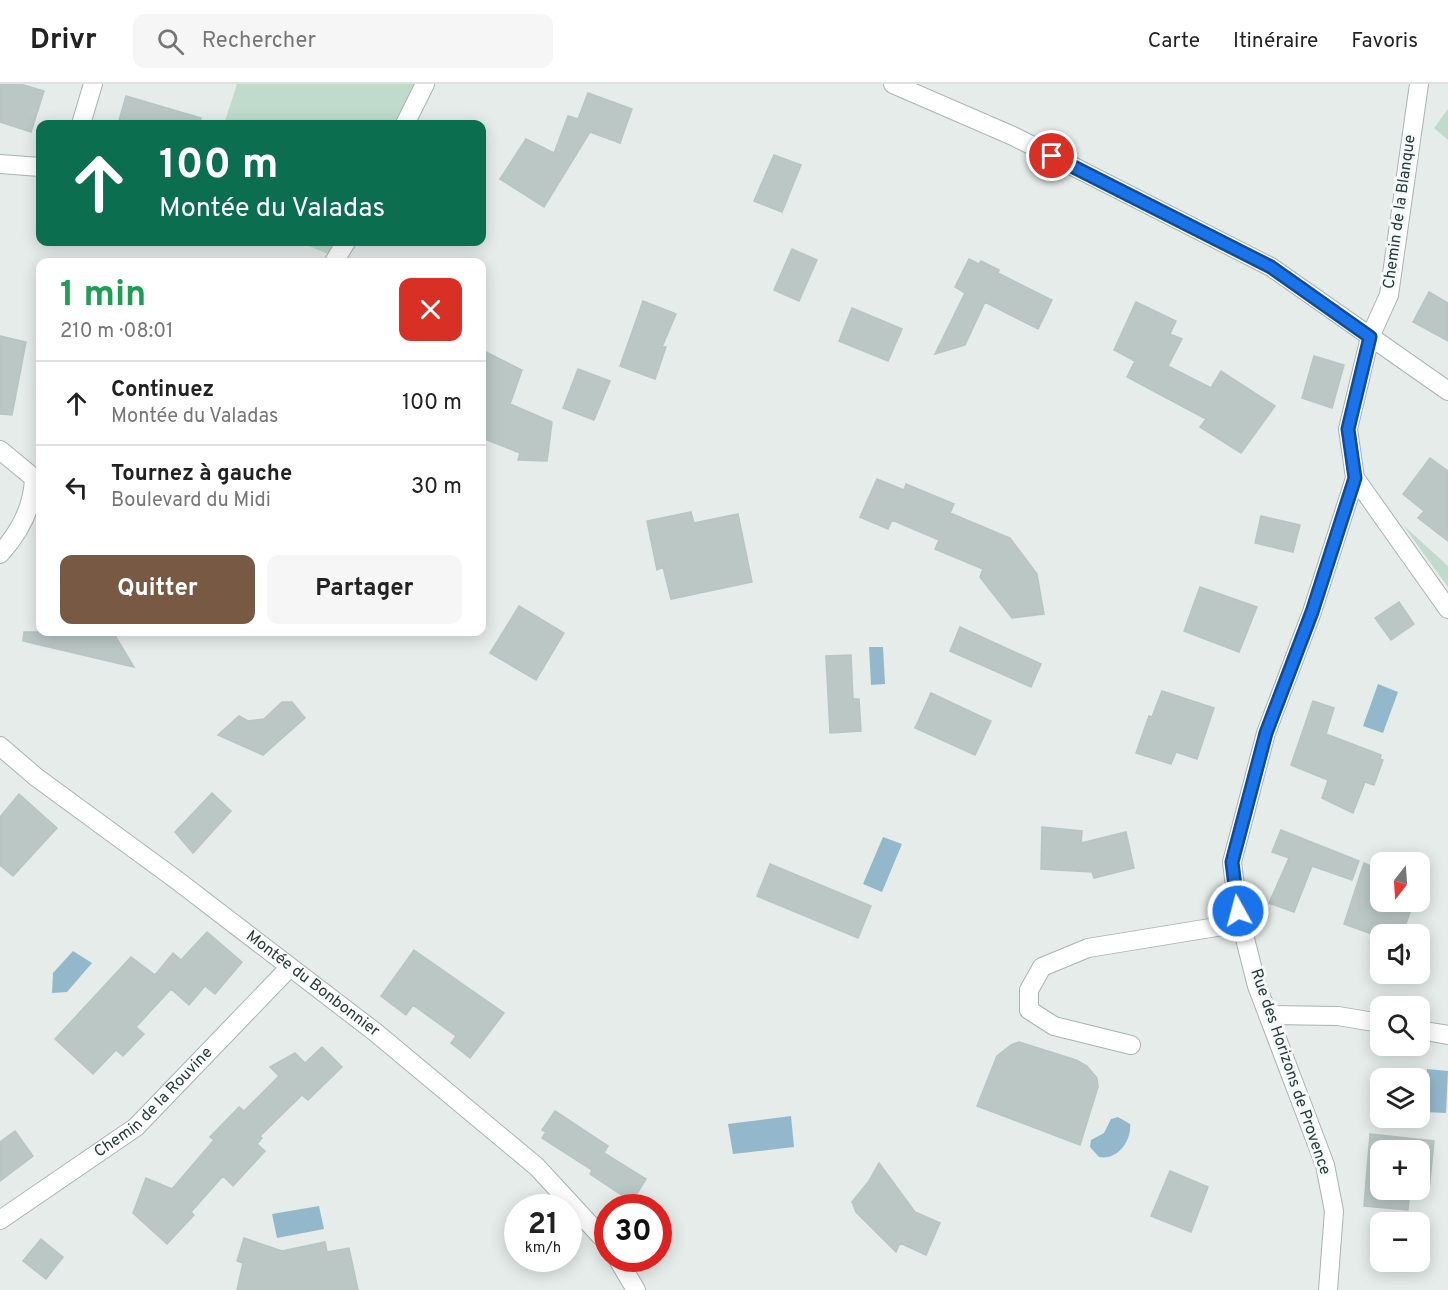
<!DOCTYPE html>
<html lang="fr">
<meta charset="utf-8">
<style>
body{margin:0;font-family:Overpass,sans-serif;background:#f6f6f6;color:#222;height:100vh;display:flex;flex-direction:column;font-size:22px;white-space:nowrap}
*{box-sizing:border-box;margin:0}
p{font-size:20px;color:#767676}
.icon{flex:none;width:33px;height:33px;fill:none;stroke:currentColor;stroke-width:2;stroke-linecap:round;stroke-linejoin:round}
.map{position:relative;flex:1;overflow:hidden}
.panel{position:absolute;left:36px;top:174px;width:450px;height:378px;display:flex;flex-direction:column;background:#fff;border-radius:12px;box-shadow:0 3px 15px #0003}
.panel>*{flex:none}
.guide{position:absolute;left:36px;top:36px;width:450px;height:126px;border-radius:12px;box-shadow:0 3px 15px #0003;background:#0b6e4f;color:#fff;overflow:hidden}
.needle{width:39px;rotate:197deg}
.controls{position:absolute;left:1370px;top:768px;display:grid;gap:12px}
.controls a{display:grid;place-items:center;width:60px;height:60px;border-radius:12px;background:#fff;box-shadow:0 3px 15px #0003;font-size:30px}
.speed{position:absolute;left:504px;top:1110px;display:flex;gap:12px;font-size:30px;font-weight:700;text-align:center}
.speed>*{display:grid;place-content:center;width:78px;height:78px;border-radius:50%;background:#fff;box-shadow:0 3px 15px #0003;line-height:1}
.speed small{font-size:15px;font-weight:400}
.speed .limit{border:9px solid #d22;background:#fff;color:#111}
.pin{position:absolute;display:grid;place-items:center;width:51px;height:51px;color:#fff;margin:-26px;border:3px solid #fff;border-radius:50%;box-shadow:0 2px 6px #0007}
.me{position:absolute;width:66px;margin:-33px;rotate:353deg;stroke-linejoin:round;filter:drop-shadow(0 0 4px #0008)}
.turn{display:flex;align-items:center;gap:21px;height:126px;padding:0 24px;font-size:27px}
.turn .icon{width:78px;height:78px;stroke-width:2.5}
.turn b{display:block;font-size:42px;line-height:51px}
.round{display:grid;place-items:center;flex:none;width:63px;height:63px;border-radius:12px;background:#f6f6f6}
.overview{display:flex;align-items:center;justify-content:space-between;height:102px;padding:0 24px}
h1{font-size:36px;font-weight:700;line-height:45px;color:#1e9e55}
.primary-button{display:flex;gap:12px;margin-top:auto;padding:12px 24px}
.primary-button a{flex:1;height:69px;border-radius:12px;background:#785a44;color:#fff;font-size:24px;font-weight:700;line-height:69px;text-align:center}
.primary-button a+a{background:#f6f6f6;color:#222}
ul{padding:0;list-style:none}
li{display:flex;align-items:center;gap:18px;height:84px;padding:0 24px;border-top:2px solid #e0e0e0}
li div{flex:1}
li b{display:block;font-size:22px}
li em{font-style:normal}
header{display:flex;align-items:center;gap:36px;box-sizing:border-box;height:84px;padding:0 30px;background:#fff;border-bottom:2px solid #e0e0e0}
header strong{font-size:28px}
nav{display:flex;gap:33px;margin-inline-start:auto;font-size:21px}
.search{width:420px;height:54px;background:#f6f6f6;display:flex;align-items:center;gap:15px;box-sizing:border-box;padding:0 21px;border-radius:12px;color:#767676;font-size:22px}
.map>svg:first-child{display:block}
.green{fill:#c0dbcc}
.water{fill:#94b8cb}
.building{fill:#bac7c4;stroke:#b8c5c2;stroke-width:1.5}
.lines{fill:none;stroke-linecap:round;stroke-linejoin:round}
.minor-casing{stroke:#a8b4b2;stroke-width:20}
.minor{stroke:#fff;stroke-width:18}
.route-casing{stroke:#114b97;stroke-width:15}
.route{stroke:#1a73e8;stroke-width:10}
.labels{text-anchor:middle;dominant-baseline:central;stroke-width:6;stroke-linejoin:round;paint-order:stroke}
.street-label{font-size:16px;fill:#263c3a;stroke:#f5f9f8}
</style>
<header>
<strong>Drivr</strong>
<div class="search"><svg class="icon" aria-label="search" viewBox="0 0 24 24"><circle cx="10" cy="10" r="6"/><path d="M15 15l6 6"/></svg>Rechercher</div>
<nav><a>Carte</a><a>Itinéraire</a><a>Favoris</a></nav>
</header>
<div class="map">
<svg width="1448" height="1206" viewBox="0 0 1448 1206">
<rect width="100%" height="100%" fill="#e5ecea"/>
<!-- green -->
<path class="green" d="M237 0H417L398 40H224Z
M1448 25V56L1434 44Z
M300 158H344L337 174Z
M1403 441 1448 482V503Z"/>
<!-- water -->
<path class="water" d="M869 563H883L885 600 871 601Z
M1378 600 1398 608 1383 649 1363 642Z
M883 753 902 760 882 808 863 800Z
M73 867 92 879 67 908 52 909 53 889Z
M1427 985 1448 987 1446 1029 1424 1028Z
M791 1032 794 1063 733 1070 728 1040Z
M1118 1033 1130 1040C1132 1056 1118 1077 1099 1073L1090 1063 1091 1056 1104 1049 1111 1035Z
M319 1122 324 1145 277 1154 272 1130Z"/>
<!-- building -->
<path class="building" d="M0 0H20L44 7 31 48 0 38Z
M588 9 632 25 620 59 590 48 544 123 500 95 526 55 554 69 568 32 578 35Z
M126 12 201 34 200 40H118Z
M774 71 801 81 782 128 754 117Z
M792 165 817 176 799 217 774 206Z
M969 175 979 180 981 177 999 186 998 189 1052 216 1038 245 985 218 965 261 935 270 965 209 955 203Z
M1429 208 1448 219V257L1413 238Z
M643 217 676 230 662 263H666L655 295 620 282Z
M1136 218 1176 237 1170 250 1182 255 1168 282 1211 304 1221 287 1275 322 1241 369 1200 343 1206 335 1127 293 1135 277 1114 266Z
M852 224 902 245 888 277 839 257Z
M0 252 26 258 12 331 0 330Z
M482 266 522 286 510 320 552 338 547 377 518 376 520 369 482 354Z
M1314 272 1344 281 1332 324 1302 314Z
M578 285 610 297 594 336 563 324Z
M1430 374 1448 387V457L1418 434 1424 427 1403 410Z
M877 395 904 406 906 400 954 420 950 429 1010 454 1037 490 1044 530 1012 534 980 493 983 485 935 465 939 456 892 436 888 445 860 433Z
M691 428 694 439 738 430 752 498 671 515 663 483 657 486 647 437Z
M1261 432 1300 441 1293 468 1255 459Z
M1200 503 1257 523 1239 568 1184 547Z
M1399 518 1414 540 1391 556 1375 534Z
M519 522 564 549 536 596 490 569Z
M960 543 1041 580 1031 603 950 567Z
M24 548H113L134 583 23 557Z
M851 571 853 615H859L861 647 830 649 826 572Z
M1162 607 1214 624 1197 675 1176 668 1171 680 1136 669 1149 632 1152 633Z
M931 609 991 637 975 671 915 644Z
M1313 617 1334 624 1326 650 1381 671 1380 675 1383 676 1374 701 1365 698 1353 729 1322 714 1328 696 1291 681Z
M282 618H292L305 634 263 671 218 651 239 632 248 637 264 635Z
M212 709 231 727 193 769 175 748Z
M19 710 57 744 13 792 0 781V733Z
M1042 743 1082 747 1081 759 1126 748 1134 784 1094 794 1092 788 1041 785Z
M1281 746 1359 777 1352 796 1312 782 1294 828 1269 819 1289 774 1272 768Z
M1364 779 1380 786V818H1414L1402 850H1380V853L1344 840Z
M770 780 871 822 858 854 757 812Z
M207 848 242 878 215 910 205 902 189 921 171 905 136 943 144 950 123 972 116 966 93 990 55 955 131 873 155 891 173 869 181 876Z
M414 866 504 929 470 974 451 959 456 952 413 921 406 931 381 912Z
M1019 958 1076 976 1087 982 1097 994 1098 1003 1080 1061 977 1022 997 972 1011 961Z
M322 963 342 983 308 1016 302 1011 260 1052 262 1054 257 1060 265 1067 233 1102 223 1092 191 1128 194 1131 167 1160 133 1129 146 1094 172 1105 214 1056 210 1053 239 1023 244 1027 279 992 270 983 295 969 305 979Z
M555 1027 608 1062 604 1069 646 1095 632 1118 590 1090 592 1086 542 1054 546 1048 542 1046Z
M15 1047 33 1072 0 1097V1058Z
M1370 1050 1434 1057 1429 1106 1419 1105V1066H1380V1106H1410L1408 1126 1364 1122Z
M879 1079 915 1128 940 1139 926 1171 900 1159 896 1168 856 1128 852 1118 869 1097Z
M1170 1087 1208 1103 1191 1148 1151 1132Z
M244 1154 282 1167 325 1158 327 1168 349 1164 358 1206H237L243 1179 237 1177Z
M41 1155 63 1173 46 1195 23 1177Z"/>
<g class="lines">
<!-- minor casing -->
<g class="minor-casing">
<g id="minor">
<path d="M893 0 1013 52 1271 183 1448 307"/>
<path d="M1419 0 1389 211 1370 253 1348 345 1355 394 1448 525"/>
<path d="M81 40 93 0"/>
<path d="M405 40 425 0"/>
<path d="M0 80 40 83"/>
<path d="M334 178 346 158"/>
<path d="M0 366 34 394C33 424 20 448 0 470"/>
<path id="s1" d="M0 662 36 693 178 797 375 948 537 1083 608 1160"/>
<path d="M1268 931 1338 932 1380 939"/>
<path d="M1419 946 1448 951"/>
<path d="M1131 961 1054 942 1029 926V906L1042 883 1088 864 1241 839"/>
<path id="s2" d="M0 1136 136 1043 290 883"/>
<path d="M617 1174 636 1206"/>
<path d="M1328 1206 1334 1127 1325 1081 1257 902 1238 827 1232 778 1266 649 1312 528 1355 394"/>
</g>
</g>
<!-- minor -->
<use href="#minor" class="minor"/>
</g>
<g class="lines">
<!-- route casing -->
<g class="route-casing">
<path id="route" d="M1052 72 1271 183 1370 253 1348 345 1355 394 1312 528 1266 649 1232 778 1238 827"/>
</g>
<!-- route -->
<use href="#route" class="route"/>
</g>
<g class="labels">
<!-- street labels -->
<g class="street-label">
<text transform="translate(1400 128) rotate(-82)">Chemin de la Blanque</text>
<text stroke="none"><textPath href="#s1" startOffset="393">Montée du Bonbonnier</textPath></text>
<text transform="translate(1290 988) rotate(71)">Rue des Horizons de Provence</text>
<text stroke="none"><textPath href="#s2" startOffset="194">Chemin de la Rouvine</textPath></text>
</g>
</g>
</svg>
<div class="controls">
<a><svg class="needle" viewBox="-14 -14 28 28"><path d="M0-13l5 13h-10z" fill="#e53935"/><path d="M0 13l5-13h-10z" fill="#767676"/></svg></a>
<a><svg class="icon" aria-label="sound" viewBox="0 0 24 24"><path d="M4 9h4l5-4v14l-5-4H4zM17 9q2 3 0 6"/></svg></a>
<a><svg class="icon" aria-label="search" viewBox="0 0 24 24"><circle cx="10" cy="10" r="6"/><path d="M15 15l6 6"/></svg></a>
<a><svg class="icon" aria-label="layers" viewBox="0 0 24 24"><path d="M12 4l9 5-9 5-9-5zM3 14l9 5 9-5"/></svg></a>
<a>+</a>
<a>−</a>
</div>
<div class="speed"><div>21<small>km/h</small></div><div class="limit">30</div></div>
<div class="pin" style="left:1052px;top:72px;background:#d93025"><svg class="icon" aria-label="arrive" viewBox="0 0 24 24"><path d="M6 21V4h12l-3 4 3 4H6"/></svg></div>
<svg class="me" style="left:1238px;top:827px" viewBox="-20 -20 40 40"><circle r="17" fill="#1a73e8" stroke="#fff" stroke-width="3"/><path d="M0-11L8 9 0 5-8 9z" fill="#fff"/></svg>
<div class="guide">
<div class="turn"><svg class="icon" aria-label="ahead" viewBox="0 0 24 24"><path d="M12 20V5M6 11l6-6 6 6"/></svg><div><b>100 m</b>Montée du Valadas</div></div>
</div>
<section class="panel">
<div class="overview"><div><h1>1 min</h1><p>210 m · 08:01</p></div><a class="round" style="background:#d93025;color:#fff"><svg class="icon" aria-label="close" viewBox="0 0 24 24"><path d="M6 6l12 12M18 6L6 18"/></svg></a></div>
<ul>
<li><svg class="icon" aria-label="ahead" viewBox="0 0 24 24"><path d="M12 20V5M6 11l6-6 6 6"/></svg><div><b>Continuez</b><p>Montée du Valadas</p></div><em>100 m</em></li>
<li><svg class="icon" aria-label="left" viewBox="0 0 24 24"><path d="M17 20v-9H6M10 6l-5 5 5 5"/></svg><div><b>Tournez à gauche</b><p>Boulevard du Midi</p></div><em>30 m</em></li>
</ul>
<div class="primary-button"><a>Quitter</a><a>Partager</a></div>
</section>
</div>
